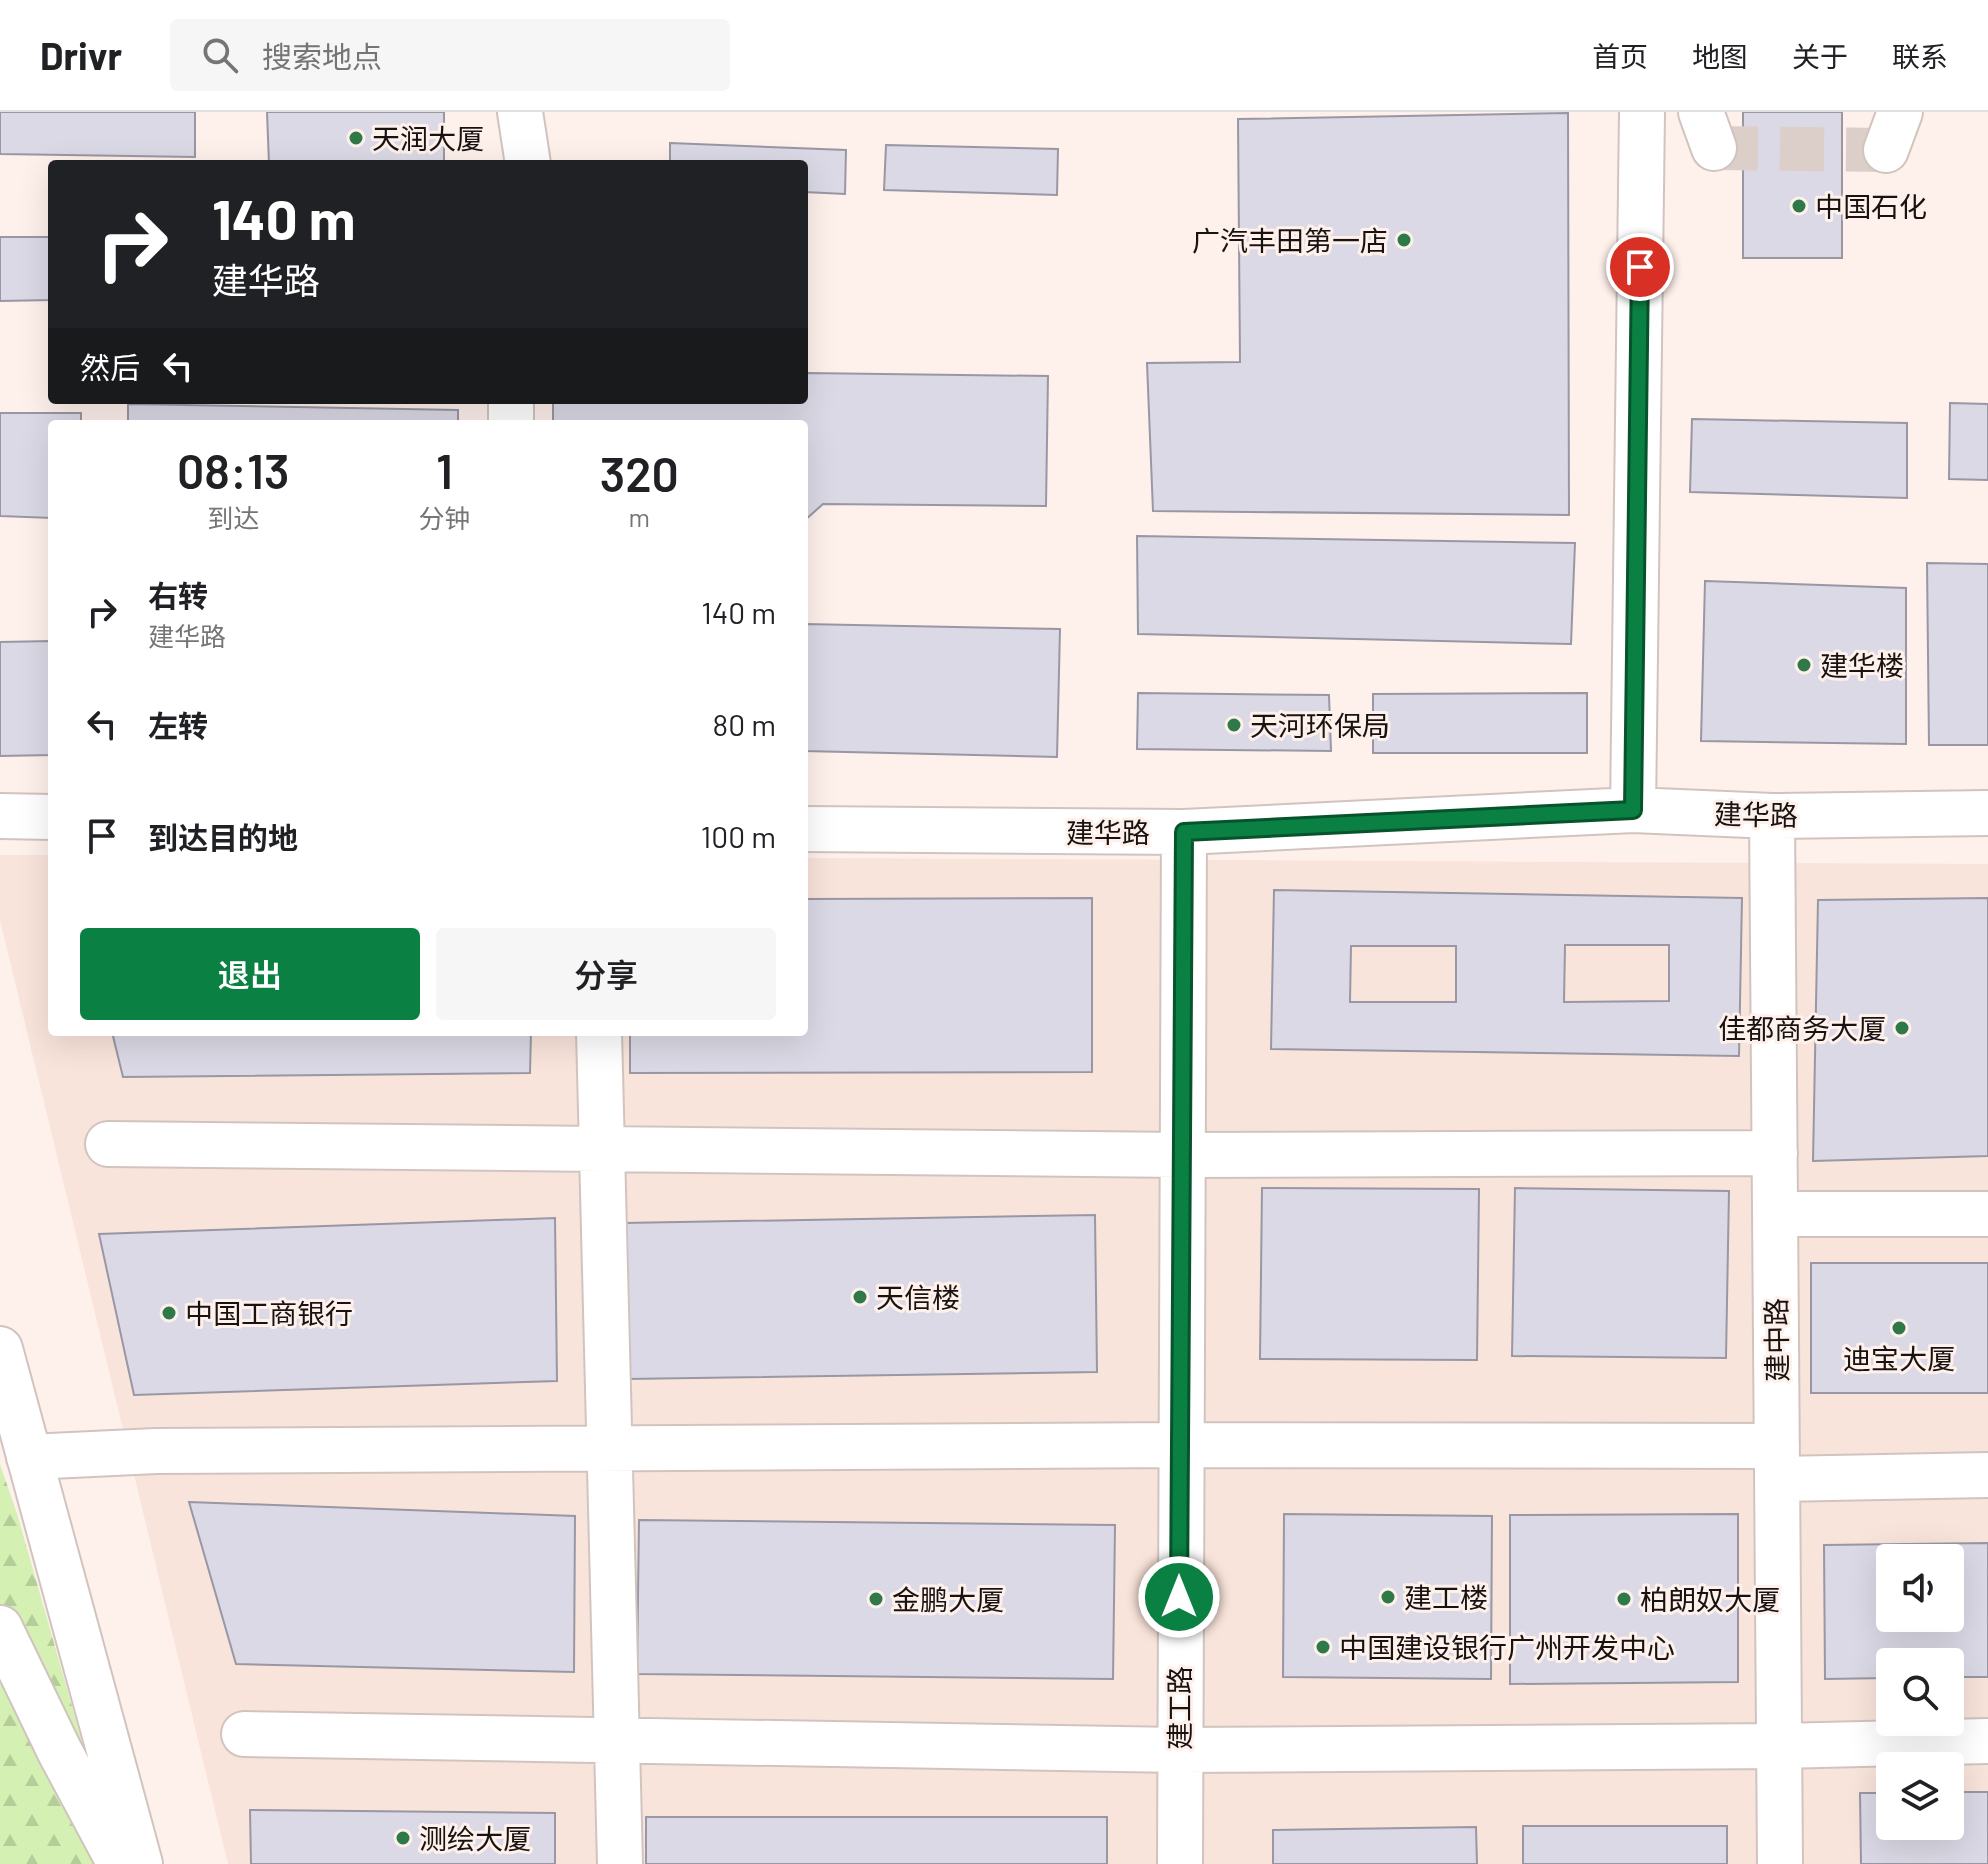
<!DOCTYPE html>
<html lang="zh">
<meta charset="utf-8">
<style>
body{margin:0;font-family:Barlow,"Noto Sans SC",sans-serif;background:#f6f6f6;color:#202124;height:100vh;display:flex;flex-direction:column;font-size:30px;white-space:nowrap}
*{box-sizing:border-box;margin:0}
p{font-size:26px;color:#757577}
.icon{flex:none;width:44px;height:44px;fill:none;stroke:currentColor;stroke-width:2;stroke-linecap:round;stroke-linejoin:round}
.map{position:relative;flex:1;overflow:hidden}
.details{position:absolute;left:48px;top:308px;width:760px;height:616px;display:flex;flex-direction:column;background:#fff;border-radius:8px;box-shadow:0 8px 32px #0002}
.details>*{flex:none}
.hud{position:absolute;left:48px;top:48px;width:760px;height:244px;border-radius:8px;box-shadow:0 8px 32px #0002;background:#202124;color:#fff;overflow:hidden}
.tools{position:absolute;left:1876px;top:1432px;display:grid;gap:16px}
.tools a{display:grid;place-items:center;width:88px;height:88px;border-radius:8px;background:#fff;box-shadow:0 8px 32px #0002;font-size:40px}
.pin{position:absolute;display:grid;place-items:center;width:68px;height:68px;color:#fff;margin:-34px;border:4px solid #fff;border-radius:50%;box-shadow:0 2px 8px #0007}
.me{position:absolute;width:88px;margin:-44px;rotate:0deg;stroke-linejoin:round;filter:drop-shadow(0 0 6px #0008)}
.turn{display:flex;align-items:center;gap:28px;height:168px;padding:0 32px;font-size:36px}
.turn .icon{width:104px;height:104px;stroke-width:2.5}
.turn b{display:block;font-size:56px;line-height:68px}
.then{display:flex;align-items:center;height:76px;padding:0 32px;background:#0003;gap:16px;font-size:30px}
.eta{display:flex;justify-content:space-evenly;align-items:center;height:136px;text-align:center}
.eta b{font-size:48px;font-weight:600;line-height:56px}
.action{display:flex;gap:16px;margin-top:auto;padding:16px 32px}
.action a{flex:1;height:92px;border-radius:8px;background:#0b8043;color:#fff;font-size:32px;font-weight:600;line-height:92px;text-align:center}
.action a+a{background:#f6f6f6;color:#202124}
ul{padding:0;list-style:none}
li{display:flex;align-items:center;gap:24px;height:112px;padding:0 32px}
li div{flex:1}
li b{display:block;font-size:30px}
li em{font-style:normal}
header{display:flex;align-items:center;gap:48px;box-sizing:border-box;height:112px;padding:0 40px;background:#fff;border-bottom:2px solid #e0e0e0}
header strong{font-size:38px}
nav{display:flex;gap:44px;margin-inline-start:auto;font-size:28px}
.search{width:560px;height:72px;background:#f6f6f6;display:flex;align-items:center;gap:20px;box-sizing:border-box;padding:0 28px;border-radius:8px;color:#757577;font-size:30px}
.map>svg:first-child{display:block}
.built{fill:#f9e4db;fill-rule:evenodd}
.forest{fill:url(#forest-firs)}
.building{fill:#dad9e5;stroke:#9897a3;stroke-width:2;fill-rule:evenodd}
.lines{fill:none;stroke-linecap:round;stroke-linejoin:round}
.minor-tunnel{stroke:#dccfca;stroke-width:44;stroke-dasharray:44 22;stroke-linecap:butt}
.minor-casing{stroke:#d1c4bf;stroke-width:48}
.highway-casing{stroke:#d1c4bf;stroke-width:48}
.minor{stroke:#fff;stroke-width:44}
.highway{stroke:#fff;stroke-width:44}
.route-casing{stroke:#07532c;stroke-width:20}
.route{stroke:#0b8043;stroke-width:14}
.poi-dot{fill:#2e7947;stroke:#fef0eb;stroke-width:3}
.labels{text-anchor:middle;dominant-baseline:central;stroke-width:6;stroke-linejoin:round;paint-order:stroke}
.poi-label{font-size:28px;fill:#181311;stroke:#fef0eb;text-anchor:start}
.street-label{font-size:28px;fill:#181311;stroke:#fef0eb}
</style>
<header>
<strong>Drivr</strong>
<div class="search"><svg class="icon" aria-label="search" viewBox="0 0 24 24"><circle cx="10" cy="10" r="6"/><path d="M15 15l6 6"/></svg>搜索地点</div>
<nav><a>首页</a><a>地图</a><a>关于</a><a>联系</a></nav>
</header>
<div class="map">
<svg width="1988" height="1752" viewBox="0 0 1988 1752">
<defs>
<pattern id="forest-firs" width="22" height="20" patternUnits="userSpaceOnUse" patternTransform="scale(2)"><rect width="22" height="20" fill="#d4f1b3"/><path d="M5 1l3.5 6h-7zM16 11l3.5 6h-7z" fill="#b5ce99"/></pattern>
</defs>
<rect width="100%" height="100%" fill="#fef0eb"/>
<!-- built -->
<path class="built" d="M0 743H52V920H804V746L1988 752V1752H228L0 808ZM1890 1446H1950V1506H1890ZM1890 1550H1950V1610H1890ZM1890 1654H1950V1714H1890Z"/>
<!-- forest -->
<path class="forest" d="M0 1352 18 1405 117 1752H0Z"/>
<!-- building -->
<path class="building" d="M0 0H195V45L0 42Z
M267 0H444V52H269Z
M1743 0H1842V146H1743Z
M1568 1 1569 403 1153 399 1147 251 1240 250 1238 7Z
M670 31 846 38 845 82 804 80V52H670Z
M886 33 1058 37 1057 83 884 78Z
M0 125H52V188L0 189Z
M806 261 1048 264 1046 394 823 392 804 409V312H553V288H804Z
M1950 291 1988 292V368L1949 367Z
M128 292 458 298V312H128Z
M0 301H81V312H52V406L0 404Z
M1692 307 1907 311V386L1690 380Z
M1137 424 1575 431 1571 532 1138 522Z
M1927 451 1988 452V633H1929Z
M1705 469 1906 476V632L1701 629Z
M804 512 1060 517 1057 645 804 639Z
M52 529V643L0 644V530Z
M1138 581 1329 583 1331 639 1137 637Z
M1587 581V641H1373V582Z
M1274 778 1742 786 1739 944 1271 937ZM1565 833H1669V889L1564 890ZM1351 834H1456V890H1350Z
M1092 786V960L630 961V920H804V787Z
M1988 786V1044L1813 1049 1818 788Z
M112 920H531L530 961 123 965Z
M1262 1076 1479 1077 1477 1248 1260 1247Z
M1515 1076 1729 1079 1726 1246 1512 1244Z
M1095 1103 1097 1260 626 1267 623 1111Z
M555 1106 557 1269 134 1283 99 1122Z
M1811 1151H1988V1281H1811Z
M189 1390 575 1404 574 1560 236 1552Z
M1284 1402 1492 1404 1491 1567 1283 1565Z
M1738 1402V1570L1510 1572V1403Z
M639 1408 1115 1413 1113 1567 637 1562Z
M1988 1431V1565H1950V1550H1890V1566L1825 1567 1824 1433ZM1890 1446H1950V1506H1890Z
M1950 1680H1988V1752H1861L1860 1681H1890V1714H1950Z
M250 1698 555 1701V1752H251Z
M646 1705H1107V1752H646Z
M1523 1714H1727V1752H1523Z
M1476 1715 1477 1752H1273V1718Z"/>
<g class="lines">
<!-- minor-tunnel -->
<path class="minor-tunnel" d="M1714 36 1886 38"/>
<!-- minor casing -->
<g class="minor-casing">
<path id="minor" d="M520 0 528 52
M1701 0 1714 36
M1886 38 1900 0
M511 312V288
M1633 698 1642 0
M0 704 52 705
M1772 704 1780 1752
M804 717 1184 720 1633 698 1772 704 1988 701
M599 920 620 1752
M108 1032 1183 1043 1775 1041
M1775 1102H1988
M29 1345 156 1339 1180 1333 1777 1334
M1777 1367 1988 1363
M244 1622 1179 1638 1779 1634 1988 1629
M1180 1752 1184 720"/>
</g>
<!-- highway casing -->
<g class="highway-casing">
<path id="highway" d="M0 1237 140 1752
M0 1516 60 1640 120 1752"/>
</g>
<!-- minor -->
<use href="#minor" class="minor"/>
<!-- highway -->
<use href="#highway" class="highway"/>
</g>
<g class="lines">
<!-- route casing -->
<g class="route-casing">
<path id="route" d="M1179 1485 1184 720 1633 698 1640 155"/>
</g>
<!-- route -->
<use href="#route" class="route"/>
</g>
<!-- markers -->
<g class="poi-dot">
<circle cx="356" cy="26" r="8"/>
<circle cx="1799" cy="94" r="8"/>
<circle cx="1404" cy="128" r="8"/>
<circle cx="1804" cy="553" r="8"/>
<circle cx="1234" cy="613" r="8"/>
<circle cx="1902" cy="916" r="8"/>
<circle cx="860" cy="1185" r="8"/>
<circle cx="169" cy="1201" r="8"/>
<circle cx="1899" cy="1216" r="8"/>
<circle cx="1388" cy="1485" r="8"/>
<circle cx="876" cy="1487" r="8"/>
<circle cx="1624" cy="1487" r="8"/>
<circle cx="1323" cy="1535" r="8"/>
<circle cx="403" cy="1726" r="8"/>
</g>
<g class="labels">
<!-- poi labels -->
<g class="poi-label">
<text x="372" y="26">天润大厦</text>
<text x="1815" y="94">中国石化</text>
<text x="1388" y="128" text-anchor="end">广汽丰田第一店</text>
<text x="1820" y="553">建华楼</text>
<text x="1250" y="613">天河环保局</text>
<text x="1886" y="916" text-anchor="end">佳都商务大厦</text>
<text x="876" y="1185">天信楼</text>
<text x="185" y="1201">中国工商银行</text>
<text x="1899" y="1246" text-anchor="middle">迪宝大厦</text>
<text x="1404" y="1485">建工楼</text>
<text x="892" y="1487">金鹏大厦</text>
<text x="1640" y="1487">柏朗奴大厦</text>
<text x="1339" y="1535">中国建设银行广州开发中心</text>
<text x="419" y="1726">测绘大厦</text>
</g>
<!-- street labels -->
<g class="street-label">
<text transform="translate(1756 702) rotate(1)">建华路</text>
<text x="1108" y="720">建华路</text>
<text transform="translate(1776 1228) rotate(-91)">建中路</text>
<text transform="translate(1179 1596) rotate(-90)">建工路</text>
</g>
</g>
</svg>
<div class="tools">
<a><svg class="icon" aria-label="sound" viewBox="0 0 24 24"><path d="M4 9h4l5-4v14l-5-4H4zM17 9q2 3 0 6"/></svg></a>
<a><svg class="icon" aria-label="search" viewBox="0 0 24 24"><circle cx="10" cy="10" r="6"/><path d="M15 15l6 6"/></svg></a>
<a><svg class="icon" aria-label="layers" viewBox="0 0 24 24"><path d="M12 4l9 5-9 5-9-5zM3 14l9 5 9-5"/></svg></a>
</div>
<div class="pin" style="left:1640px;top:155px;background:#d93025"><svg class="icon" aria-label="arrive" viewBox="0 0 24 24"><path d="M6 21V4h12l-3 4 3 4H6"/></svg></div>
<svg class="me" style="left:1179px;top:1485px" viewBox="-20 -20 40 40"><circle r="17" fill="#0b8043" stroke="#fff" stroke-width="3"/><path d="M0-11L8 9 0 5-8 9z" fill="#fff"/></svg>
<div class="hud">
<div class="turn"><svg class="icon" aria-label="right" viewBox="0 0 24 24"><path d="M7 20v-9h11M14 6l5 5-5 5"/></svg><div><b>140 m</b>建华路</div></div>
<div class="then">然后<svg class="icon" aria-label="left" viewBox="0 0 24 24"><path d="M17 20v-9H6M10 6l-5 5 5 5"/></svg></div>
</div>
<section class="details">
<div class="eta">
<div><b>08:13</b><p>到达</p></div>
<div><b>1</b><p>分钟</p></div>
<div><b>320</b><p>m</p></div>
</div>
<ul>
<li><svg class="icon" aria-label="right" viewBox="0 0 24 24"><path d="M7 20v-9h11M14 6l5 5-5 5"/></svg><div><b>右转</b><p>建华路</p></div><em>140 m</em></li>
<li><svg class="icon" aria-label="left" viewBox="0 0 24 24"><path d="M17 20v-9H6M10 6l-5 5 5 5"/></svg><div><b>左转</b></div><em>80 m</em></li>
<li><svg class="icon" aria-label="arrive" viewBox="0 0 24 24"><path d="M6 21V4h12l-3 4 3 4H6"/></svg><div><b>到达目的地</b></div><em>100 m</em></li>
</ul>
<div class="action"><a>退出</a><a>分享</a></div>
</section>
</div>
